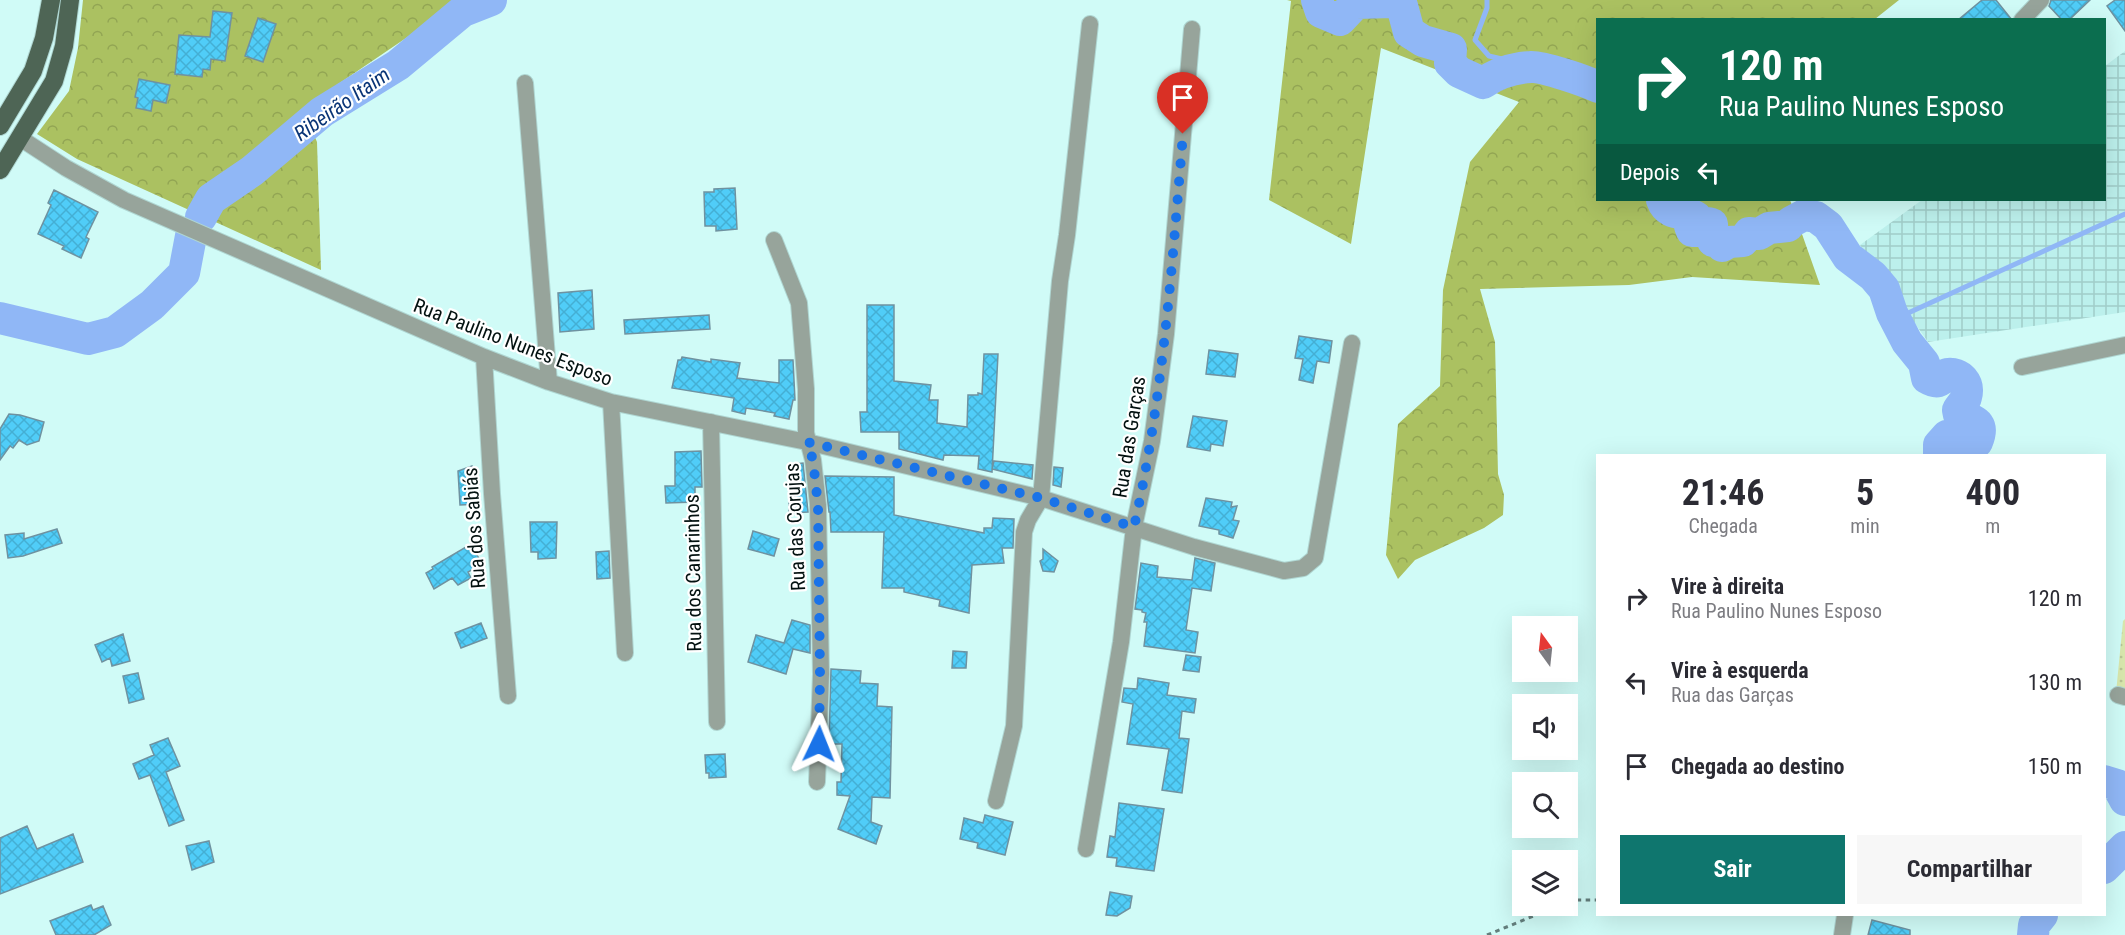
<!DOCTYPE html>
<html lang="pt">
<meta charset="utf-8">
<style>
body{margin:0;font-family:"Roboto Condensed",sans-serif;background:#f7f7f7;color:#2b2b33;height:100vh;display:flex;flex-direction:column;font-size:22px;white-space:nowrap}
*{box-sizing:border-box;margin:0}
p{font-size:20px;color:#7c7c81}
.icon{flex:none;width:33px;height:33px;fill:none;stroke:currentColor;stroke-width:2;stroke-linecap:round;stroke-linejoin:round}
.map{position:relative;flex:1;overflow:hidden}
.drawer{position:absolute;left:1596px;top:454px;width:510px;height:462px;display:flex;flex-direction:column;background:#fff;border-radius:0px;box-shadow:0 6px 24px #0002}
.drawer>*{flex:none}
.hud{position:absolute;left:1596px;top:18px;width:510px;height:183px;border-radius:0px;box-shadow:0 6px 24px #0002;background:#0b6e4f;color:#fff;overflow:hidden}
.needle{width:39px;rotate:345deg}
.buttons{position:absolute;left:1512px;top:616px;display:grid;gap:12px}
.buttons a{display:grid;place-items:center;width:66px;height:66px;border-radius:0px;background:#fff;box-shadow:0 6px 24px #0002;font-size:30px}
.pin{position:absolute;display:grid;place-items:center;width:51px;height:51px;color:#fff;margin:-62px -26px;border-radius:50% 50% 50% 0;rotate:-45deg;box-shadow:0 0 6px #0007}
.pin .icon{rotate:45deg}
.me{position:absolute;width:66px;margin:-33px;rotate:2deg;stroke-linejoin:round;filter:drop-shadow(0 0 4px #0008)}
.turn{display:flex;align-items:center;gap:21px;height:126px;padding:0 24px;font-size:27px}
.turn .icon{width:78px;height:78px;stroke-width:2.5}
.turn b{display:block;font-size:42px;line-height:51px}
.then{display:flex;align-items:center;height:57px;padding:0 24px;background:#0003;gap:12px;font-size:22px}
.eta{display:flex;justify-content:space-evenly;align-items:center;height:102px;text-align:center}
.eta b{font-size:36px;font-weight:700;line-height:42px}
.action{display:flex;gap:12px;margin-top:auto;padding:12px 24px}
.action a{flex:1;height:69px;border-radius:0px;background:#0f766e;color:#fff;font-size:24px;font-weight:700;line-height:69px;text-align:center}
.action a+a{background:#f7f7f7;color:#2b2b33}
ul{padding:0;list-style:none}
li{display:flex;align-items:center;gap:18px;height:84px;padding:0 24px}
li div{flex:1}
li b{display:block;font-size:22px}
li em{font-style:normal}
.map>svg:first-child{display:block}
.industrial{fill:url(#industrial-grid)}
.forest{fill:url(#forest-crowns)}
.park{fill:url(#park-dots)}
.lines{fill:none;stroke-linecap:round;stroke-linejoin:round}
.stream{stroke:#90b7f6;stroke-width:5}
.river{stroke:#90b7f6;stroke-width:32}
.building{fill:url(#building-cross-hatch);stroke:#6f92a0;stroke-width:1.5}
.street-casing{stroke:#afd6d2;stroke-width:18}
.primary-casing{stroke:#afd6d2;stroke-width:20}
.path{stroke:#647f7d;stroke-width:3;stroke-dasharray:4.5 4.5;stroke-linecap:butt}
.street{stroke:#97a49b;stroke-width:16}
.primary{stroke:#4e6555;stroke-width:18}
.route{stroke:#1a73e8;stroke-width:10;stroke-dasharray:0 18}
.labels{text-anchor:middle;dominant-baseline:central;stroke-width:4.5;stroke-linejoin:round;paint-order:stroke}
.street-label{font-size:20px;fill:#031110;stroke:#fff}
.water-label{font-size:21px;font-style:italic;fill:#093476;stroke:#fff}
</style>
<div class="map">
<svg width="2125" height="935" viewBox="0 0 2125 935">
<defs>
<pattern id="industrial-grid" width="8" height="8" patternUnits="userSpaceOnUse" patternTransform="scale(1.5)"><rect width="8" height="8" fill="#bcf0ec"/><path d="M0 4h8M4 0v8" fill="none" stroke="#a0cdc9"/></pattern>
<pattern id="forest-crowns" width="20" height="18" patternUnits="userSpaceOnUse" patternTransform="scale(1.5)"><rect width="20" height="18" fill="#abc161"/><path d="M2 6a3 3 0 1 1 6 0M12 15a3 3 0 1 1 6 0" fill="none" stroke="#92a553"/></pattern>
<pattern id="park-dots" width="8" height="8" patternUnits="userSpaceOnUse" patternTransform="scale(1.5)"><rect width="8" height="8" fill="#d8e7ad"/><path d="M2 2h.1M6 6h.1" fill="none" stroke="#b8c594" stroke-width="1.8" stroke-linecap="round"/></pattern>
<pattern id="building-cross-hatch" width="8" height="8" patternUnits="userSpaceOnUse" patternTransform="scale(1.5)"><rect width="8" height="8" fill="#50cdf8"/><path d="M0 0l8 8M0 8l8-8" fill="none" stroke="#44afd4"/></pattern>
</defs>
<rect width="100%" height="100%" fill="#d0fbf7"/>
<!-- industrial -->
<path class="industrial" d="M2125 51V312L1928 342 1860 245 1922 200H2104L2105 66Z"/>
<!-- forest -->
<path class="forest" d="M83 0H462L303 108 317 142 321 270 77 159 37 134 69 91 78 48Z
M1287 0H1899L1875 19 1598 20V200H1790L1820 285 1692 277 1629 285 1480 289 1495 342 1498 474 1504 495 1503 515 1484 528 1415 560 1398 579 1386 555 1398 424 1440 386 1443 290 1470 162 1519 102 1381 48 1351 244 1269 200 1291 1Z"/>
<!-- park -->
<path class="park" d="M2125 619V694L2116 693 2123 621Z"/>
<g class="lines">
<!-- stream -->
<path class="stream" d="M1487 0V8L1475 40 1489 56 1532 66
M1895 319 2125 214"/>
<!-- river -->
<path class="river" d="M1317 0 1321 12 1340 20 1356 3 1393 2 1402 6 1409 32 1423 41 1451 49 1450 63 1459 72 1483 83C1496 74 1514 68 1531 67 1542 66 1586 81 1598 87
M1662 200C1668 217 1684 211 1696 217V220L1690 226 1692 231H1699L1708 223 1712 224 1713 241 1718 242 1722 246 1729 242 1743 241 1749 233 1759 234 1769 228 1788 226 1791 222 1804 215 1816 217 1828 226 1848 257 1873 276 1884 289 1892 313 1907 342 1924 363 1927 378C1937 384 1940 382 1947 374 1960 372 1970 383 1966 397 1965 402 1961 405 1958 410L1959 415C1973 421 1986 421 1977 442L1967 444 1955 435 1947 436 1939 445V456
M201 217 211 199 252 171 322 112 398 65 463 11 491 0
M0 318 88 339 115 332 152 305 184 273 191 236
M2104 781 2117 785 2125 800
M2104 868 2125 847
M2033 935 2034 925 2042 915"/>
</g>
<!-- building -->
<path class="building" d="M1982 0H1996L2012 20H1958Z
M2051 0H2090L2069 20H2062L2049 6Z
M2115 0H2125V31L2107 6Z
M213 11 232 13 225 61 211 59 210 70 203 69 202 77 175 74 179 35 210 37Z
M258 18 276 24 263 62 245 56Z
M139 79 170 85 166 103 153 100 151 111 136 108 138 98 135 97Z
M735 188 737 229 716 231V226H705L704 192H714V189Z
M54 190 98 212 86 237 89 239 81 258 62 249 64 246 38 234 51 205 48 203Z
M592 290 594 329 560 332 558 293Z
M867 305H894V381L931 385 929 400H938L937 423 967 427 968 395H978V393L982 394 984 354H998L992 472 978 469 979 456 944 455 943 460 899 449V432H861L860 412H867Z
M709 315 710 329 625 334 624 320Z
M1299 336 1332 341 1329 363 1317 361 1313 383 1299 380 1303 359 1295 358Z
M1209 350 1238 354 1235 377 1206 374Z
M682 357 711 362V359L740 363 737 378 779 383V360H793L795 400H793L789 419 774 416 775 413 746 408 745 414 732 411 734 398 672 388 678 360H681Z
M9 414 20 415 44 422 39 441 27 445 19 440 13 448 10 446 0 460V429Z
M1193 416 1227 421 1223 446 1211 444 1210 451 1187 447Z
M701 451 702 487H695V502L666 503 665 486H675V452Z
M994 461 1033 465 1032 479 992 469Z
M803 463 808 512 789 513V497H795V464Z
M472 466 476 480 478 479 480 504 460 505 458 471Z
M1054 467 1063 468 1061 487 1053 485Z
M825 476 894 477V515L984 533V528H992L993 518 1014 519 1013 548H1002L1004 563 972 565 969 613 939 606 940 600 904 592V588H882L884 532H831L830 512H829Z
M1206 498 1232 502 1231 507 1237 506 1233 520 1239 521 1233 538 1219 534V530L1199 526Z
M530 522H557L556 558 538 559V552H531Z
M57 529 62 543 23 556 8 558 5 535 24 533V539Z
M753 531 779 539 774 556 748 549Z
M471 544 482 564 468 572 471 578 458 585 452 578 434 589 426 573 433 569 432 567Z
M1043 549 1058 561 1054 572 1043 571 1040 561 1043 559Z
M609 551 610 578 597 579 596 552Z
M1195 558 1215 563 1211 591 1192 588 1186 630 1198 632 1195 653 1144 646 1147 622H1144L1146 613 1142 612V610L1135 609 1141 563 1158 566 1157 577 1192 580Z
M792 620 810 625V653L793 649 786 674 748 662 756 635 784 643Z
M481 623 487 638 461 648 455 633Z
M123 634 130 661 112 666 110 658 102 662 95 645Z
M953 651 967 652 966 668H952Z
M1186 655 1201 657 1199 672 1183 670Z
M831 669 861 671 860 683 878 684 877 706 892 707 890 798 872 797 871 822 882 826 876 844 838 829 850 796 837 795V782H841L842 744H829Z
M138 673 144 699 129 703 123 676Z
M1138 678 1169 683 1167 695 1196 699 1194 713 1182 711 1179 738 1189 739 1182 793 1162 790 1169 749 1127 744 1133 704 1122 702 1124 688 1137 689Z
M168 738 180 766 166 772 184 820 169 826 150 775 139 779 133 764 154 755 150 745Z
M725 754 726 777 709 778V773H706L705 755Z
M1119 803 1164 809 1154 871 1116 866 1117 858 1107 857 1110 836 1115 837Z
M985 815 1013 822 1005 855 977 848 978 843 960 839 964 818 983 823Z
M27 826 37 849 73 834 83 862 0 894V838Z
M209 841 214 862 192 870 186 846Z
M1110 892 1132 896 1130 908 1117 916 1106 915Z
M91 905 93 910 103 906 111 925 94 935H56L50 921Z
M1872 920 1910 930V935H1868Z"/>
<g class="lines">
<!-- street casing -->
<g class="street-casing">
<path id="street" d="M2022 20 2041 0
M525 83 549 382
M20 138 66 168 124 200 484 357 549 382 611 402 807 442 1041 498 1194 547 1284 571 1303 568 1315 558 1352 343
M774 240 799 303 806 389V433L813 460 818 505 821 674 817 782
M484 357 492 494 508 696
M2022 367 2125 345
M611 402 625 653
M711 422 717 722
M2118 695 2125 697
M996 801 1014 726 1024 532 1028 520 1041 498 1060 281 1067 235 1090 24
M1086 849 1121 642 1134 527 1152 441 1166 334 1192 29
M1842 935 1845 915"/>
</g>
<!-- primary casing -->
<g class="primary-casing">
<path id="primary" d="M0 126 33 71 44 38 51 0
M0 170 54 81 64 46 70 0"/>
</g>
<!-- path -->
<path class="path" d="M1568 902 1574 900H1598
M1487 935 1558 906"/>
<!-- street -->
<use href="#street" class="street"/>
<!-- primary -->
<use href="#primary" class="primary"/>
</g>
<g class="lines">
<!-- route -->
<path class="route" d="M819 744 820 674 818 505 813 460 807 442 1041 498 1134 527C1163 398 1172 266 1183 134"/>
</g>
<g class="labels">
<!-- street labels -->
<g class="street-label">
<text transform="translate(513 342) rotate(21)">Rua Paulino Nunes Esposo</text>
<text transform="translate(1129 437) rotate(-81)">Rua das Garças</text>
<text transform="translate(795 527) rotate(-93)">Rua das Corujas</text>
<text transform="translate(474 528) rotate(-94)">Rua dos Sabiás</text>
<text transform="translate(693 573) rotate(-91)">Rua dos Canarinhos</text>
</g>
<!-- water labels -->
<g class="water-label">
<text transform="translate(342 104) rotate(-35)">Ribeirão Itaim</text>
</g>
</g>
</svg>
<div class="buttons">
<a><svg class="needle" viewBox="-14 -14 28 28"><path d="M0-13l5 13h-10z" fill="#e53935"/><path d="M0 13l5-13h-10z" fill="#7c7c81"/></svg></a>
<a><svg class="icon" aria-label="sound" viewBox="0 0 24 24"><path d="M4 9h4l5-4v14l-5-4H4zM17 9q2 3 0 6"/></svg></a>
<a><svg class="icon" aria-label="search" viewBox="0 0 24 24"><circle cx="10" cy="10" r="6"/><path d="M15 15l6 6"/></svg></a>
<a><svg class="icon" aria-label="layers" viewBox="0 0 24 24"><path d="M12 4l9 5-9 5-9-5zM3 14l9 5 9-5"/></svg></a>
</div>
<div class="pin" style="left:1183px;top:134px;background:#d93025"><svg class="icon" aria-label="arrive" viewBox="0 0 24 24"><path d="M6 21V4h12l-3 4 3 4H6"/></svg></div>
<svg class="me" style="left:819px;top:744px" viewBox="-20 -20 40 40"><path d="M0-17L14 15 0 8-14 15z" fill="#1a73e8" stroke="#fff" stroke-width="4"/></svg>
<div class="hud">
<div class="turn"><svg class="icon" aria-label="right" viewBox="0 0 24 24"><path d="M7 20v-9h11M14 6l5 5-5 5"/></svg><div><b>120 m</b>Rua Paulino Nunes Esposo</div></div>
<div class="then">Depois<svg class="icon" aria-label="left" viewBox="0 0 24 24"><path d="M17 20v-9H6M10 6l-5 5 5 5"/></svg></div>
</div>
<section class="drawer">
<div class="eta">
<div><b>21:46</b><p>Chegada</p></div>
<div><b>5</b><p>min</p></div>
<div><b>400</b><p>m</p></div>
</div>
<ul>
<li><svg class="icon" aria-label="right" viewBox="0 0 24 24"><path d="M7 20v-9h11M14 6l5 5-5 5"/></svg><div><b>Vire à direita</b><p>Rua Paulino Nunes Esposo</p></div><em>120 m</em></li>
<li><svg class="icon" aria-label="left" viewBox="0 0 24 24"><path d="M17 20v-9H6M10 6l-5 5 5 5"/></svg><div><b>Vire à esquerda</b><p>Rua das Garças</p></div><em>130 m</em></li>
<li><svg class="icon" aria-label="arrive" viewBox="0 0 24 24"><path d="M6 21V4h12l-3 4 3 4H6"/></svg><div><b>Chegada ao destino</b></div><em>150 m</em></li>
</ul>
<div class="action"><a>Sair</a><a>Compartilhar</a></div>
</section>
</div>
